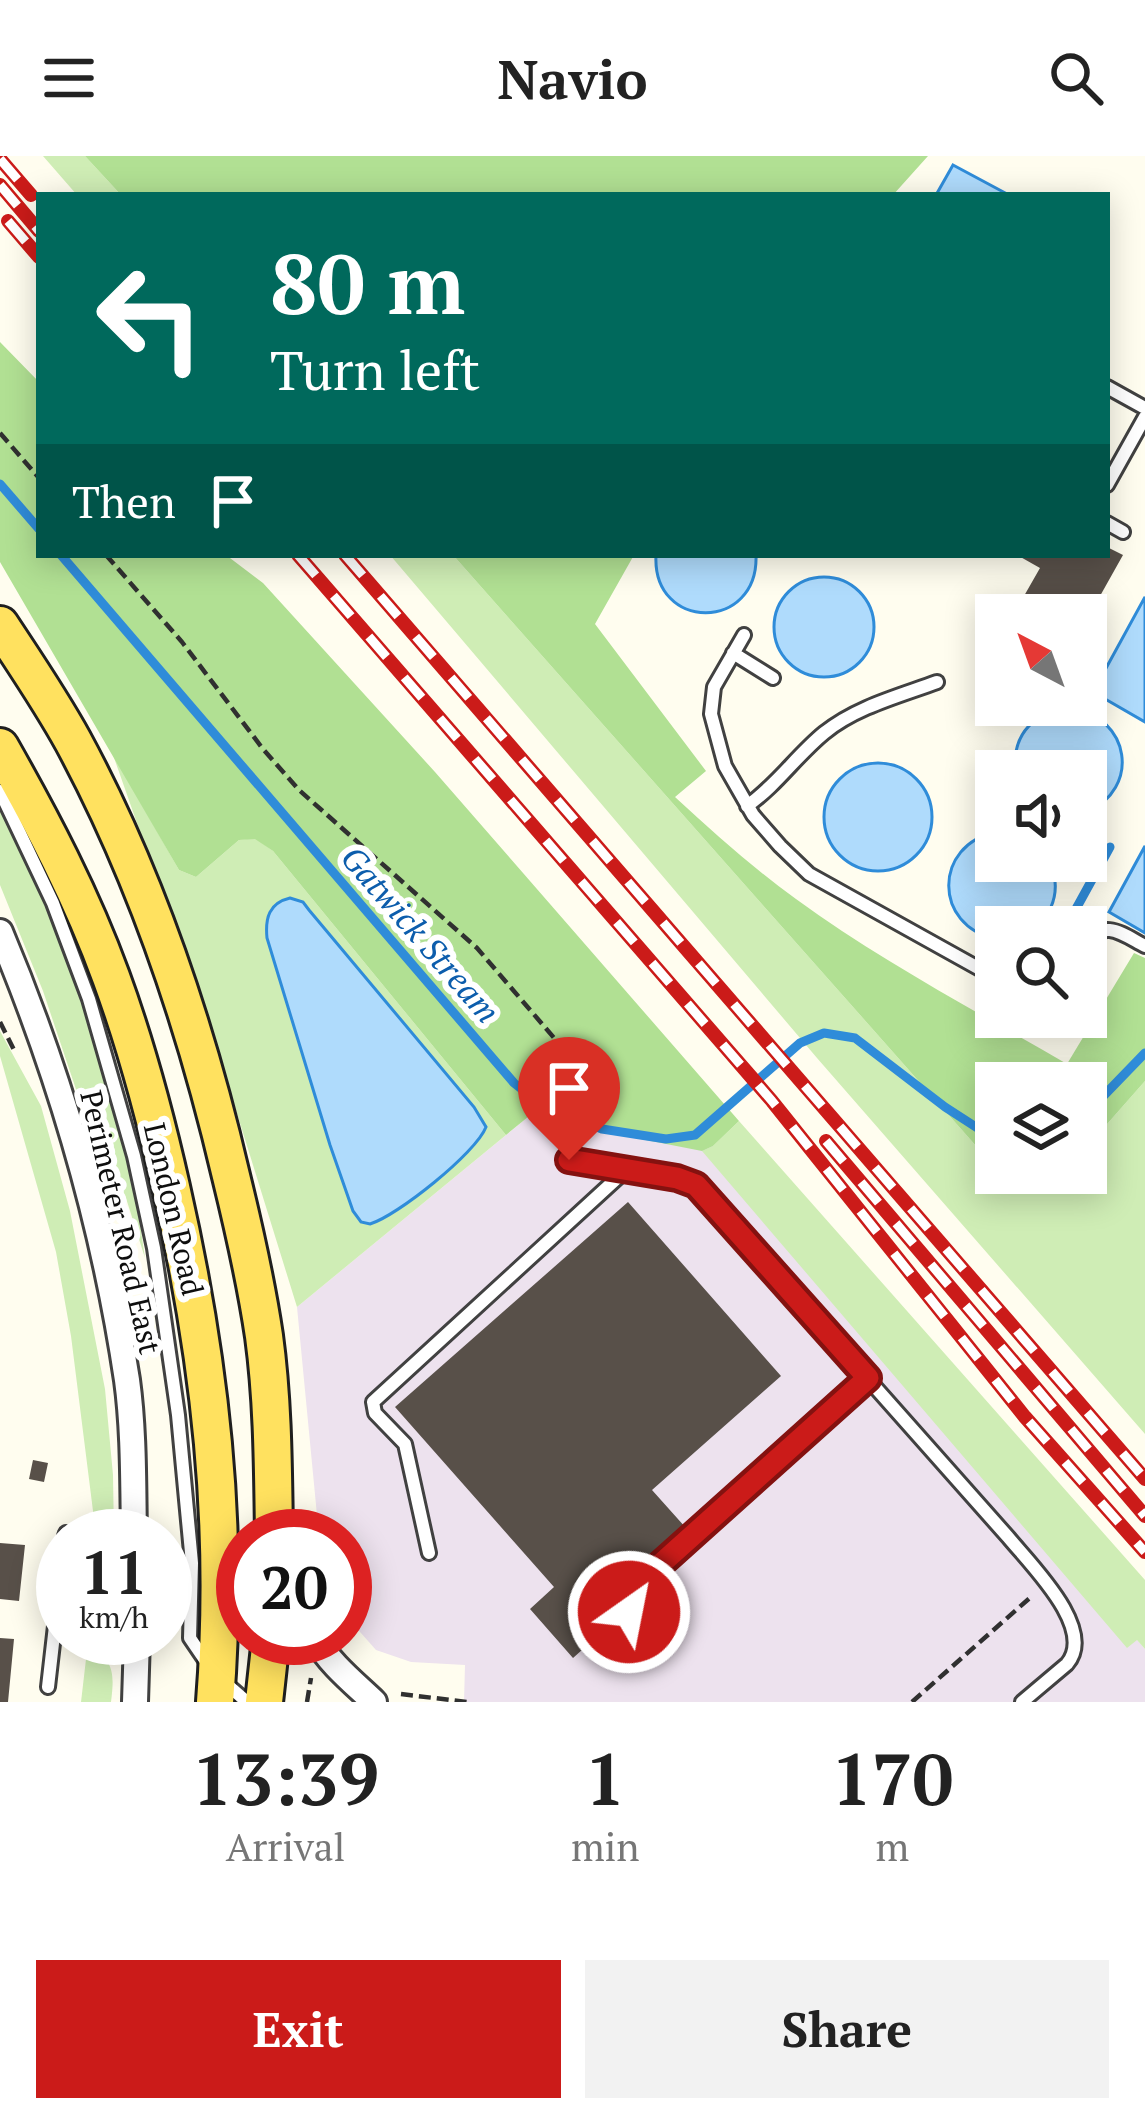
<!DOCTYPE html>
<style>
body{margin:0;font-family:"PT Serif",serif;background:#f2f2f2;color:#222;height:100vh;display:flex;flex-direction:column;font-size:45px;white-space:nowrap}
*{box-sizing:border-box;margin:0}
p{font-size:39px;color:#767676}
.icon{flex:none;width:66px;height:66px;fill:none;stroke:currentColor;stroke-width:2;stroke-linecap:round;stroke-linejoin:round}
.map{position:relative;height:1546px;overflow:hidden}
.details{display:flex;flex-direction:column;background:#fff;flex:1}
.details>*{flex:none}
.top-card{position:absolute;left:36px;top:36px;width:1074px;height:366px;border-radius:0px;box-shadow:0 6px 30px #0003;background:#00695c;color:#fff;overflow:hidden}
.needle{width:78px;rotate:319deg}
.fabs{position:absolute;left:975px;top:438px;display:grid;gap:24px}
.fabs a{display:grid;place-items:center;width:132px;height:132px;border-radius:0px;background:#fff;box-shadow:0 6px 30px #0003;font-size:60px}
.speed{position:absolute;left:36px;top:1353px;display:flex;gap:24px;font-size:60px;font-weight:700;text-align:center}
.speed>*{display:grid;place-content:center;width:156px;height:156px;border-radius:50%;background:#fff;box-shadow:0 6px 30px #0003;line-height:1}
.speed small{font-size:30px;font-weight:400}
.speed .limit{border:18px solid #d22;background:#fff;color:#111}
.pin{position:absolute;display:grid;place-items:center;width:102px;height:102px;color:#fff;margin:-123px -51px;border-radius:50% 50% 50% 0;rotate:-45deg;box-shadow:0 0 12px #0007}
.pin .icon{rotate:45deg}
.me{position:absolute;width:132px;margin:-66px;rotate:33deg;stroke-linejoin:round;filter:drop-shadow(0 0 9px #0008)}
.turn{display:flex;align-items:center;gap:42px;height:252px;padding:0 36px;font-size:54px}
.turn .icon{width:156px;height:156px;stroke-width:2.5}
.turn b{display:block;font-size:84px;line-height:102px}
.then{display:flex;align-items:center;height:114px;padding:0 36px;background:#0003;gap:24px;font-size:45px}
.eta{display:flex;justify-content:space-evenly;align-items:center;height:204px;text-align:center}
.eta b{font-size:72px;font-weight:600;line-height:84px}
.action{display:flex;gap:24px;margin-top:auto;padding:24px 36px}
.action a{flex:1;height:138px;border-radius:0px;background:#cb1b19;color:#fff;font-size:48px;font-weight:600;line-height:138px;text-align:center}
.action a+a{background:#f2f2f2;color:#222}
header{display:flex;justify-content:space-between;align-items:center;height:156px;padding:0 36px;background:#fff;font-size:54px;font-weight:600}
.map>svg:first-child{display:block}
.industrial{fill:#ede2ee}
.green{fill:#cfedb5}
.forest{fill:#b1e093}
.water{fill:#afdbfc;stroke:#2f8cd9;stroke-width:3}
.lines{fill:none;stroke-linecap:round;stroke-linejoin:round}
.stream{stroke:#2f8cd9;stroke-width:9}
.building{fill:#585049}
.lane-casing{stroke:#414141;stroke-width:18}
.street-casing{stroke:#414141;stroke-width:30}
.primary-casing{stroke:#1f1f1f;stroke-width:42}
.path{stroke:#303030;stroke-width:4.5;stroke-dasharray:12 6;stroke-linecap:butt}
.lane{stroke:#fff;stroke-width:12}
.street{stroke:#fff;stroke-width:24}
.primary{stroke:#ffe15f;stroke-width:36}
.rail-casing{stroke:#cb1b19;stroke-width:14}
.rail{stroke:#fff;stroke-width:9;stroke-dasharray:27;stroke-linecap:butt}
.route-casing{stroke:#841210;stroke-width:30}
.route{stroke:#cb1b19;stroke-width:21}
.labels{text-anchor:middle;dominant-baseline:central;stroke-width:12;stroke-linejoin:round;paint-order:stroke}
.street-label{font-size:30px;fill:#0e0e0e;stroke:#fff}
.water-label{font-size:33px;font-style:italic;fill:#0c5dac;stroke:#fff}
</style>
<header><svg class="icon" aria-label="menu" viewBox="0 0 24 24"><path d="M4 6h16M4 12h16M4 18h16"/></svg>Navio<svg class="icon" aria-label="search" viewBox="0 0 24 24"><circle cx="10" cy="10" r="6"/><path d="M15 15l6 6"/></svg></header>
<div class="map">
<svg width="1145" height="1546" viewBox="0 0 1145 1546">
<rect width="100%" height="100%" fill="#fffdef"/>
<!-- industrial -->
<path class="industrial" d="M528 961 713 990 1145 1493V1546H464L465 1509 411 1506 376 1494 345 1459V1380H319L297 1151Z"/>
<!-- green -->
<path class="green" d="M43 0H85L121 39H77Z
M390 399H453L992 1008H996V1017H1086V992L1145 925V1278L817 902Z
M112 596 179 714 196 721 239 684 255 682 273 695 506 979 297 1151 222 909Z
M0 646C69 789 124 944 145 1102L125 1039 93 984 43 835 0 729Z
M0 875 41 950 70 1055 105 1233 113 1319 114 1380H93V1355L71 1180 56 1096 0 900Z
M739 965 1145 1424V1493L1137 1484 1127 1492 702 995 713 990Z
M88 1486C113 1506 115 1514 111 1546H81Z"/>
<!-- forest -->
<path class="forest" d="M85 0H928L893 39H121Z
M0 186 39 226V399H226L263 427 435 616 739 965 713 990 702 995 528 961 506 979 273 695 255 683 239 684 196 721 179 714 0 406Z
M453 399H634L595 468 706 615 675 641C714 677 753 712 796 743 881 805 976 855 1067 908L1134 797 1145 802V925L1086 992V927H996V1008H992Z"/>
<!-- water -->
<path class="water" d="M953 9 1009 39H936Z
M656 399H756C759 476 652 476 656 399Z
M774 471a50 50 0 1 1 100 0a50 50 0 1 1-100 0Z
M1145 441V566L1093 536Z
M1071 552C1130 561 1142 632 1086 657V615L1015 613C1013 577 1035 555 1071 552Z
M824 661a54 54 0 1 1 108 0a54 54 0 1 1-108 0Z
M996 676V705H1050C1060 730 1056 752 1037 771H996V783C933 770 933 689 996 676Z
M1145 690V777L1109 756Z
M290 742 303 746 309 754 474 951 486 971C476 997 397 1060 370 1068L361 1066 353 1055 330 989 267 782C265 762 269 747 290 742Z"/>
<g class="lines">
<!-- stream -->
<path class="stream" d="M0 328 39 373
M61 399 514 927 542 949 602 973 666 983 695 979 800 887 824 877 855 882 945 951 996 984
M1066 771 1110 691
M1086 958 1145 897"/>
</g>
<!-- building -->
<path class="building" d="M1107 391 1123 399 1086 465V459H1025L1016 454 1040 412 1017 399H1107Z
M1093 821 1104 827 1096 841 1086 836Z
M628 1046 781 1220 652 1334 686 1372 596 1451 611 1468 573 1502 530 1453 554 1431 395 1251Z
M33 1304 48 1307 44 1326 29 1323Z
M0 1387 25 1389 19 1445 0 1443Z
M0 1482 14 1483 8 1546H0Z"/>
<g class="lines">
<!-- lane casing -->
<g class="lane-casing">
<path id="lane" d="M1107 231 1145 252
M1107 329 1145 261
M1107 367 1123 376
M744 479 714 531 711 558 725 610 753 659 780 690 809 718 996 822
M733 497 773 522
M0 635 53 747 89 843 134 1000 154 1092 178 1259 192 1407 190 1482 209 1510
M747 650C777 629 796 600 824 577 856 551 899 540 937 526
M1086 788C1104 762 1122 778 1145 790
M1066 861 1076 866
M569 1004 677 1022 696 1029 1008 1381C1031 1409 1097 1473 1067 1508L1022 1546
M65 1380 66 1377
M429 1397 405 1288 375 1257 373 1246 626 1014
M640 1473C629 1459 624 1448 634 1432L868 1222
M223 1525 247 1546
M48 1531 63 1400"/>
</g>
<!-- street casing -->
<g class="street-casing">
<path id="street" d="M0 776C60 919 104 1070 127 1224 134 1275 133 1329 134 1380
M315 1482C330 1508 353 1526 374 1546
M135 1546 137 1482"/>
</g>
<!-- primary casing -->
<g class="primary-casing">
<path id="primary" d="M0 469C25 507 51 545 73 585 146 720 196 870 231 1020 244 1073 256 1126 264 1180 273 1246 273 1314 274 1380
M0 591C42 665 82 741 111 821 136 889 155 960 171 1031 210 1203 229 1369 215 1546
M264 1546 271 1482"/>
</g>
<!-- path -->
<path class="path" d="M0 277 39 322
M106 399 182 486 263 593 299 634 477 792 579 911 580 944 572 985
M0 866 16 898
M401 1538 467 1546
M307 1546 311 1522
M912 1546 1032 1440"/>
<!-- lane -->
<use href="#lane" class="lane"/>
<!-- street -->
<use href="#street" class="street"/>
<!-- primary -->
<use href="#primary" class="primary"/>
<!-- rail casing -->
<g class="rail-casing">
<path id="rail" d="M0 3 31 39
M0 29 39 75
M8 65 39 101
M298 399 772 945 1025 1261 1145 1396
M345 399 1145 1323
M826 985 1145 1360"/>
</g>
<!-- rail -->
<use href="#rail" class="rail"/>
</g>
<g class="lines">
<!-- route casing -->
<g class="route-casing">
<path id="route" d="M569 1004 677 1022 696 1029 868 1222 634 1432 628 1444 629 1456"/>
</g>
<!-- route -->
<use href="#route" class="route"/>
</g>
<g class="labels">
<!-- street labels -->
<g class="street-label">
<text transform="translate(174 1053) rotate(77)">London Road</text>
<text transform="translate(121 1066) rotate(77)">Perimeter Road East</text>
</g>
<!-- water labels -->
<g class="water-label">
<text transform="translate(421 778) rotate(49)">Gatwick Stream</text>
</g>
</g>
</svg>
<div class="fabs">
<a><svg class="needle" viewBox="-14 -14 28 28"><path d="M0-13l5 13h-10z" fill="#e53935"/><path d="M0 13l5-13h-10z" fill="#767676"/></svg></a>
<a><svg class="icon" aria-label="sound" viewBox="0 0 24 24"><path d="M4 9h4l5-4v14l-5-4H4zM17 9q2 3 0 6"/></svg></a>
<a><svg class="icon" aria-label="search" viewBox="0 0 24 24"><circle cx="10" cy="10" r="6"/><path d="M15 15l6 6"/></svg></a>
<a><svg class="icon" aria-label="layers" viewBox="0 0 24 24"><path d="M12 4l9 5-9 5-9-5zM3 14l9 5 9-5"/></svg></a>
</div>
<div class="speed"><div>11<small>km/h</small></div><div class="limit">20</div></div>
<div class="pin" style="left:569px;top:1004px;background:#d93025"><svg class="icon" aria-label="arrive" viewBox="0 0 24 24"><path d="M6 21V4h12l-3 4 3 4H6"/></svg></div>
<svg class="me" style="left:629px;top:1456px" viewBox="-20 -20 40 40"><circle r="17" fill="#cb1b19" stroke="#fff" stroke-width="3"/><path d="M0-11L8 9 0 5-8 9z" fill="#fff"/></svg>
<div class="top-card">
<div class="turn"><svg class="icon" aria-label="left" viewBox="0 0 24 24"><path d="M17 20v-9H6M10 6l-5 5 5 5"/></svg><div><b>80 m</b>Turn left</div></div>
<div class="then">Then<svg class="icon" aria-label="arrive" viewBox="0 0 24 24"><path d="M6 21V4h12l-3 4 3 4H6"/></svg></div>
</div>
</div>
<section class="details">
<div class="eta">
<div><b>13:39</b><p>Arrival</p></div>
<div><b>1</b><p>min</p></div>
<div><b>170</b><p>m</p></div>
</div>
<div class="action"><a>Exit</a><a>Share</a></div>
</section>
